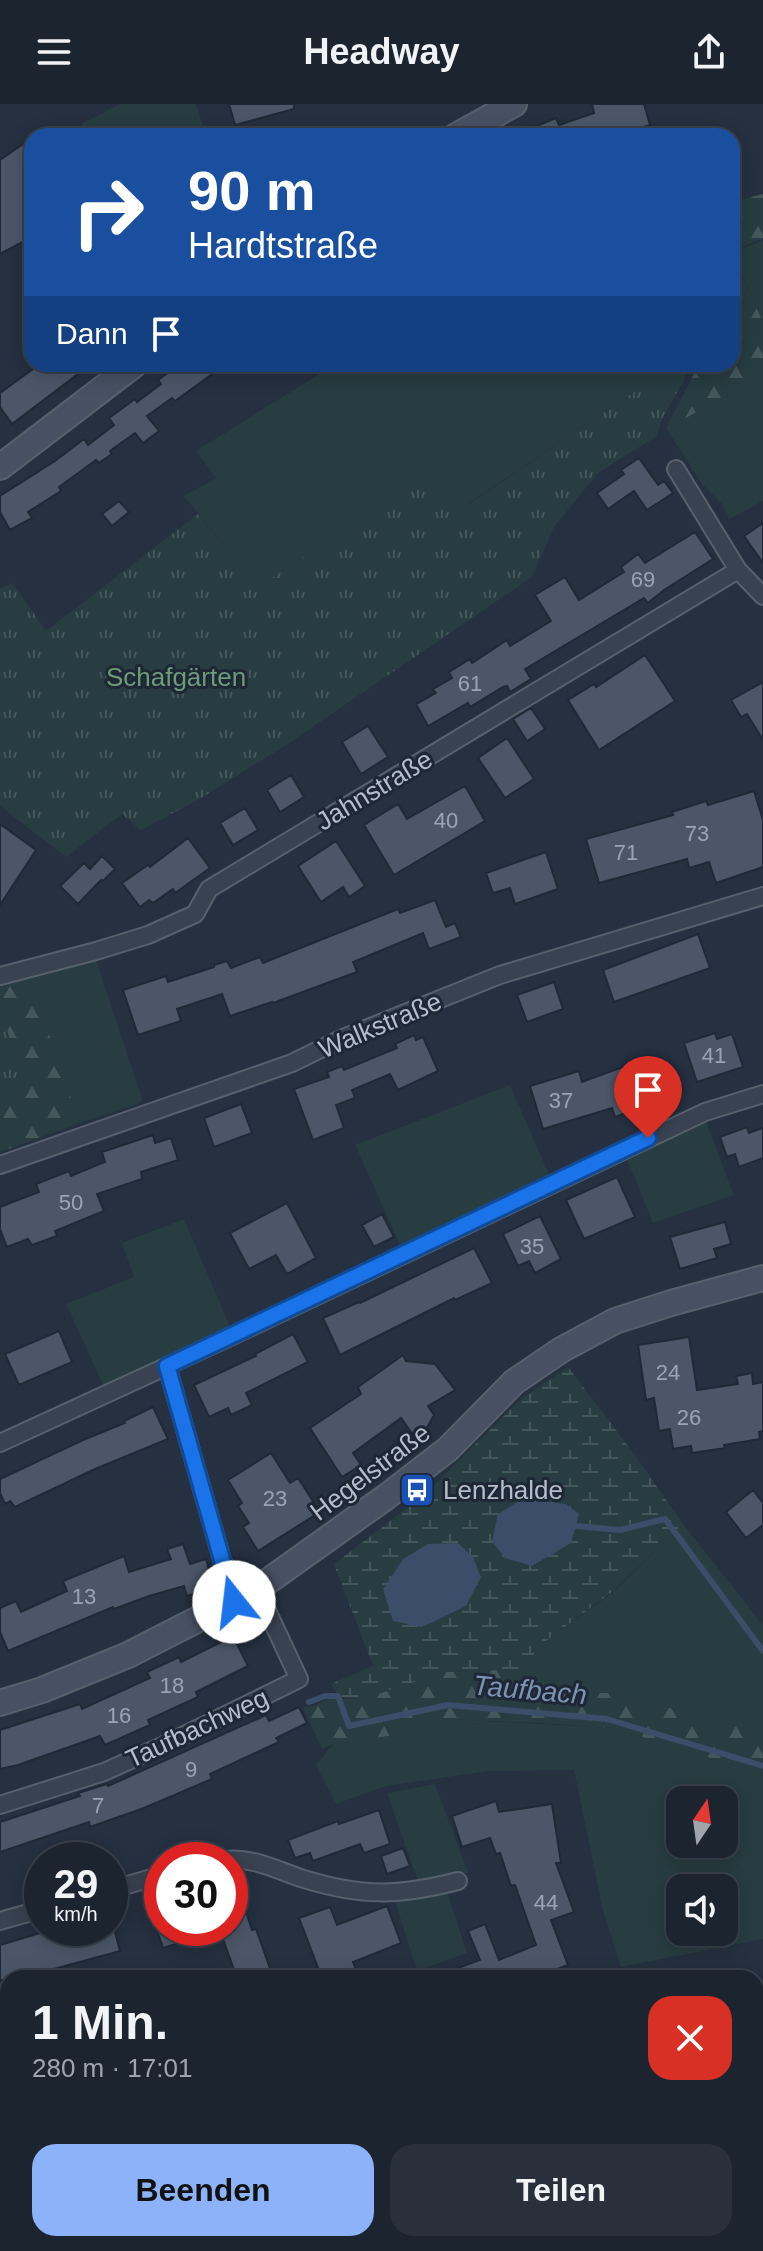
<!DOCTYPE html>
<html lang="de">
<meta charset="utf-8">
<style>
body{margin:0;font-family:Arial,sans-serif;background:#29303c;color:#f1f3f6;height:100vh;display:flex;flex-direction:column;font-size:30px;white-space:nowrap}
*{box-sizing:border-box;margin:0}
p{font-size:26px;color:#a0a4ab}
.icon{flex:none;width:44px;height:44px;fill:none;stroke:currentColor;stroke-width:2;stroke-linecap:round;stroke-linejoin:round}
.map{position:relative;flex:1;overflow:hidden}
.panel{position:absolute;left:0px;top:1866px;width:764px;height:282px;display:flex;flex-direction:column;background:#1c2430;border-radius:24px 24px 0 0;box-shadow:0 4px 20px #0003,0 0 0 2px #3a414c}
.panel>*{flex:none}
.guide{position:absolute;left:24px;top:24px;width:716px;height:244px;border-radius:24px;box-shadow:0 4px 20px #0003,0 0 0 2px #3a414c;background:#1a4fa0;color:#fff;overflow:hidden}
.needle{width:52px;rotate:13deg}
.buttons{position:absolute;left:666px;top:1682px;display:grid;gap:16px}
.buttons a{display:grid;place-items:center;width:72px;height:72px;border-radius:16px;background:#1c2430;box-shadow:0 4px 20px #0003,0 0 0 2px #3a414c;font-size:40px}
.speed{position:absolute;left:24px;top:1738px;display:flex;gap:16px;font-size:40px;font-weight:700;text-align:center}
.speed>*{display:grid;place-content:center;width:104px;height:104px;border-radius:50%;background:#1c2430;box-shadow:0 4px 20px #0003,0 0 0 2px #3a414c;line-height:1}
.speed small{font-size:20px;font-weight:400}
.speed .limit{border:12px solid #d22;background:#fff;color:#111}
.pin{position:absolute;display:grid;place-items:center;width:68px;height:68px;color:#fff;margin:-82px -34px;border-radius:50% 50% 50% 0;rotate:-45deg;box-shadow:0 0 8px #0007}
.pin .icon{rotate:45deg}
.me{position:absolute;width:88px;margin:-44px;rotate:344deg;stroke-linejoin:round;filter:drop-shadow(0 0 6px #0008)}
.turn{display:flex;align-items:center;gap:28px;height:168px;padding:0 32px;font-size:36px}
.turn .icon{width:104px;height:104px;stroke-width:2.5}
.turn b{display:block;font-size:56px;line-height:68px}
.then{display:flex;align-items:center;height:76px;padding:0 32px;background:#0003;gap:16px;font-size:30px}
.round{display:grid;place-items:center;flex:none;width:84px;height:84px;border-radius:24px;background:#29303c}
.overview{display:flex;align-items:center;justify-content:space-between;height:136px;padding:0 32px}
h1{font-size:48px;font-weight:600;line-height:60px}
.cta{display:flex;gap:16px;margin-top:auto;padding:16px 32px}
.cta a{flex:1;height:92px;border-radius:24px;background:#8cb3f9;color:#111;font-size:32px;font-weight:600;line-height:92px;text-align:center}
.cta a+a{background:#29303c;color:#f1f3f6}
header{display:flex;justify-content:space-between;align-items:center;height:104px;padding:0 32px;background:#1c2430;font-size:36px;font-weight:600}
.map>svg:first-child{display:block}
.green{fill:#273d41;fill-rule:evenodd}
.forest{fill:url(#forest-firs)}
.wetland{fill:url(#wetland-marsh);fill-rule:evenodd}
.park{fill:url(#park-tufts)}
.water{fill:#3a4d69}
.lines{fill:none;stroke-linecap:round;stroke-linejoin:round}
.stream{stroke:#3a4d69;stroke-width:6}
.building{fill:#4b5769;stroke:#202937;stroke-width:2}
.street-casing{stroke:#57606d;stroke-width:20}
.secondary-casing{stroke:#57606d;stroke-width:28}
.street{stroke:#394250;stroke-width:16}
.secondary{stroke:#475163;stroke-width:24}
.route-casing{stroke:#114b97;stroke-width:20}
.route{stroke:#1a73e8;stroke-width:14}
.labels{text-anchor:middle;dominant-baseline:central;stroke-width:6;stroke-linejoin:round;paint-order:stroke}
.number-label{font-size:22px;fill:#9ba4b2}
.park-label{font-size:26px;fill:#6c9c78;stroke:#1e2735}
.street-label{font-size:26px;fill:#b6bdca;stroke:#1e2735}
.poi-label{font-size:26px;fill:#b6bdca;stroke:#1e2735;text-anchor:start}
.water-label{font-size:28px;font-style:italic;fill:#7c92b2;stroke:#1e2735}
</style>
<header><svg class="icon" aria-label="menu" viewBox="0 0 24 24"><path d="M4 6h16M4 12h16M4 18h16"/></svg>Headway<svg class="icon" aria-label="share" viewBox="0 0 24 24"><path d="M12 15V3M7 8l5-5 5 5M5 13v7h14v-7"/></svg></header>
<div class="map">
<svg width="763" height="2147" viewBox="0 0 763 2147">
<defs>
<pattern id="forest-firs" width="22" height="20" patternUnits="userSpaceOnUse" patternTransform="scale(2)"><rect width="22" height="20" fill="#273d41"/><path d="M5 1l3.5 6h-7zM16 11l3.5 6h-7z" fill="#44575b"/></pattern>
<pattern id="wetland-marsh" width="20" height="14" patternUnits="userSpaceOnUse" patternTransform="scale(2)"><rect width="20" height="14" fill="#273d41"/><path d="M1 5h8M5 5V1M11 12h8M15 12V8" fill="none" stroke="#44575b"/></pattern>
<pattern id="park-tufts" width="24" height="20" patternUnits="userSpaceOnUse" patternTransform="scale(2)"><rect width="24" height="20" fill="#273d41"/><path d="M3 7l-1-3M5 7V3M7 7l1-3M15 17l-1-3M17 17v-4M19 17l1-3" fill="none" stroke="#44575b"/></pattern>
</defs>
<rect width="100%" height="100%" fill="#253040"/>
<!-- green -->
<path class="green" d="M120 0H196L206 32H90L81 20Z
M763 136V218L732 149Z
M335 260H691L683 278 667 276 640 284 465 402 418 374 258 484 184 392 216 374 196 347Z
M763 269V397L730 415 722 400 702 380 666 324 713 300Z
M95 853 143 998 80 1019 29 872Z
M510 981 551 1075 402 1145 355 1041Z
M705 1015 734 1091 653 1119 626 1053Z
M184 1115 232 1227 105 1285 66 1200 134 1173 122 1139Z
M683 1420 763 1521V1631L701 1612 611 1589H554L525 1575 520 1565 546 1537 613 1488Z
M446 1615 613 1624 763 1670V1835L621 1863 603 1807 574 1666 489 1667 386 1682 336 1700 316 1661 333 1640 408 1629ZM680 1696H724V1740H680ZM680 1784H724V1828H680Z
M435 1680 468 1768 420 1783 387 1689Z
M446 1784 467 1849 417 1867 394 1794Z"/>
<!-- forest -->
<path class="forest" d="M763 90V134L732 148V98Z
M732 151 763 218V269L713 300 666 324 699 260H732Z
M29 872 80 1019 0 1048V880Z
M520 1565 525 1575 554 1589H611L701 1612 763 1631V1670L613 1624 542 1619 446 1615 408 1629 333 1640 322 1645 303 1603 313 1602 329 1595H362L445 1568Z"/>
<!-- wetland -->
<path class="wetland" d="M568 1263 635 1351 683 1420 613 1487 546 1537 520 1565 445 1568 362 1595 339 1593 331 1580 373 1562 334 1460 424 1391 521 1295ZM579 1410 571 1439 505 1454Z"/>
<!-- park -->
<path class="park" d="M667 276 683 278 662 315 657 332 598 369 554 423 532 473 283 643 198 696 141 726 122 710 66 753 0 702V484L13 479 46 527 198 410 258 484 418 374 466 402 640 284Z
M3 910 23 985 0 993V911Z"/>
<!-- water -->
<path class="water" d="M524 1394 566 1400 579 1410 571 1439 532 1462 505 1454 492 1437 498 1410Z
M458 1439 473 1453 481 1473 466 1502 422 1523 393 1517 383 1485 403 1455 428 1440Z"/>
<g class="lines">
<!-- stream -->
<path class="stream" d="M576 1422 620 1426 665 1415 763 1547
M309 1598 325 1592H338L349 1622 448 1601 607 1615 763 1662"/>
</g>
<!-- building -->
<path class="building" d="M229 0H294V5L235 21Z
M592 0H644L650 21 613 32H512L556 14 559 21 594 9Z
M32 34V133L0 150V56Z
M40 260H46L52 267 61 260H91L12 320 0 303V289Z
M180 260H226L175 297 172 294 147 312 159 327 143 339 135 329 110 347 112 350 99 359 96 356 59 383 61 387 28 408 32 414 10 426 0 408V392L55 357 84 335 88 341 114 321 109 314 135 295 137 298 161 280 158 276Z
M639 354 658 381 664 377 673 389 647 406 634 387 608 405 597 389 624 370 621 366Z
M119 397 129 408 112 422 102 410Z
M763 419V459L744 432Z
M695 428 713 455 664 486 648 499 644 494 525 565 531 575 510 588 507 582 503 583 470 603 468 599 428 622 416 600 436 589 433 585 452 574 449 568 470 555 472 559 507 536 510 542 551 517 535 491 565 473 579 496 624 468 621 463 638 450 645 459Z
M645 551 675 597 599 646 568 596 594 580 596 583Z
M763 578V636L747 610 741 613 731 596Z
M531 604 545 625 527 637 513 615Z
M368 622 388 653 361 670 342 638Z
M507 634 534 675 505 694 478 654Z
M291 671 304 693 280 708 267 686Z
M465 682 485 717 394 771 364 721 398 700 407 715Z
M754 687 763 716V763L716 779 709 758 689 764 687 755 599 779 586 735 673 711 672 708 706 697 708 701Z
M245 704 258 726 233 741 220 719Z
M0 720 36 746 0 801Z
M188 734 210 764 175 789 173 785 153 799 149 796 140 803 122 779 148 761 150 763Z
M336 737 365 782 349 793 343 783 321 798 298 762Z
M546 748 558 785 515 800 510 784 493 789 486 769Z
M102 752 115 765 103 777 101 776 78 800 60 782 84 759 90 765Z
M435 796 446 823 455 819 461 833 429 845 423 829 353 858 357 868 273 899 272 898 230 912 222 890 177 905 181 917 138 931 123 886 166 872 168 878 214 863V861L227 857 231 864 260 853 263 859 398 805 400 809Z
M698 830 710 864 614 898 603 866Z
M554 878 563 905 527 918 517 891Z
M715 929 717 935 732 930 743 963 697 978 684 939Z
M414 931 416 936 423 933 438 967 398 986 390 970 352 986 355 994 336 1001 344 1024 313 1036 294 985 329 973 327 968 342 962 344 966 397 944 395 940Z
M650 953 665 995 615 1013 612 1004 543 1025 530 982 579 967 582 978Z
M241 1000 252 1029 214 1043 204 1014Z
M747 1023 749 1029 763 1024V1054L739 1063 735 1050 727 1053 720 1033Z
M153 1031 155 1039 171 1034 178 1056 141 1068 142 1075 97 1090 104 1107 55 1127 57 1132 32 1141 28 1135 7 1143 0 1125V1103L39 1088 36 1080 69 1067 71 1072 105 1058 102 1048Z
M617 1073 635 1113 584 1135 566 1096Z
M287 1099 316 1154 287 1170 276 1151 249 1165 230 1129Z
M382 1110 394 1133 374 1143 362 1121Z
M540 1112 561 1155 535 1169 529 1157 518 1162 503 1130Z
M725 1118 731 1140 714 1145 717 1154 680 1165 670 1133Z
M474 1144 492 1179 455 1196 454 1194 340 1251 323 1214 359 1198 360 1199Z
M59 1227 72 1258 19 1281 5 1250Z
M293 1230 308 1258 246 1289 252 1301 231 1311 228 1304 209 1313 194 1281 256 1252 255 1250Z
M689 1233 697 1286 738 1280 736 1272 752 1269 753 1280 763 1278V1327L759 1328 760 1335 724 1341 725 1344 692 1349 691 1342 673 1345 670 1325 659 1327 654 1294 646 1296 638 1241Z
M403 1251 406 1257 435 1260 455 1286 428 1302 434 1311 427 1324 416 1335 401 1314 353 1349 361 1361 342 1373 310 1324 361 1290 358 1283Z
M153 1303 168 1335 95 1365 15 1403 10 1397 5 1400 0 1389V1375L83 1336 125 1319 124 1317Z
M271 1349 290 1379 298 1374 320 1408 258 1447 243 1423 249 1419 238 1402 242 1399 228 1376Z
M753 1386 763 1399V1421L746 1434 726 1408Z
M183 1440 190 1460 206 1455 214 1484 187 1492 184 1482 149 1492 114 1505 113 1503 8 1547 0 1528V1504L16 1497 21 1508 67 1487 63 1477 124 1452 129 1468 171 1455 167 1445Z
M233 1532 248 1562 196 1588 198 1593 148 1616 150 1621 105 1641 100 1632 18 1661 0 1665V1626L80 1600 82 1605 150 1574 147 1568 179 1553 181 1558Z
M299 1603 307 1619 276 1634 279 1638 210 1670 212 1675 144 1704 90 1723 89 1718 0 1748V1718L80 1692 78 1689 107 1680 108 1682 266 1611 269 1617Z
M496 1697 499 1708 552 1700 561 1759H556L574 1808 551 1816 568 1861 534 1874H437L436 1872 480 1856 468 1827 485 1820 499 1856 536 1841 515 1781 511 1782 500 1749 496 1750 490 1734 462 1743 452 1712Z
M379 1706 390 1740 364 1749 360 1740 313 1757 310 1749 295 1754 288 1736 338 1717 339 1720Z
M403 1744 410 1762 387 1770 381 1752Z
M230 1768H233L252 1826 256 1825 271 1867 252 1874H237L219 1824H230Z
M387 1802 401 1839 353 1858 359 1874H322L299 1814 330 1803 337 1821Z
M57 1824H114L120 1847 21 1874H8L0 1877V1841Z
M156 1824H216L217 1827 163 1844Z"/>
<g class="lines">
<!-- street casing -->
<g class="street-casing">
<path id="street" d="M676 365 738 466
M0 872 96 847 148 831 195 810 209 785 738 466 763 492
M0 1061 292 959 343 934 500 871 763 792
M167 1262 234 1498
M0 1339 226 1235 705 1008 763 990
M0 1701 104 1668 164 1641 299 1575 257 1485
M226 1756C255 1753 278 1767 304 1775 362 1793 400 1792 458 1777
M110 1786 162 1771
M0 1817 42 1805
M756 1948H763
M0 2039 8 2041
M155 2140 156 2147
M349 2140 355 2147
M446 2140 462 2147"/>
</g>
<!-- secondary casing -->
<g class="secondary-casing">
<path id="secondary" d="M456 32 514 0
M0 363 135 260
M0 1599 42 1586 128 1551 257 1485 386 1393 448 1345 514 1278 561 1246 615 1217 671 1199 763 1174"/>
</g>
<!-- street -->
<use href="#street" class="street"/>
<!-- secondary -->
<use href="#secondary" class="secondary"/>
</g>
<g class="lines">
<!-- route casing -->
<g class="route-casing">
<path id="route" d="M234 1498 167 1262 648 1034"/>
</g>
<!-- route -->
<use href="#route" class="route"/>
</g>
<!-- icons -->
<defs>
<g id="bus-square" transform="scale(1.8)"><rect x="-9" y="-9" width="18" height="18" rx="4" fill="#1a4fb4" stroke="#1e2735"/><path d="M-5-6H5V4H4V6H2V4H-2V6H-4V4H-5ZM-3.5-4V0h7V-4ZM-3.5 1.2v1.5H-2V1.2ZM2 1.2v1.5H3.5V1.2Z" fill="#fff"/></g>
</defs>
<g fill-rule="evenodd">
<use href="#bus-square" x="417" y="1386"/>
</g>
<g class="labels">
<!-- number labels -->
<g class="number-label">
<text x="643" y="475">69</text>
<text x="470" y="579">61</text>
<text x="446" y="716">40</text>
<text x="697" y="729">73</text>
<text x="626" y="748">71</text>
<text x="714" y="951">41</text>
<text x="561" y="996">37</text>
<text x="71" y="1098">50</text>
<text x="532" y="1142">35</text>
<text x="668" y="1268">24</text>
<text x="689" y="1313">26</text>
<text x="275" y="1394">23</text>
<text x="84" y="1492">13</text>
<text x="172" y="1581">18</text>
<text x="119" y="1611">16</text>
<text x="191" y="1665">9</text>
<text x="98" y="1701">7</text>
<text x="546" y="1798">44</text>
</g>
<!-- park labels -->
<g class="park-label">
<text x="176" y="573">Schafgärten</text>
</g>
<!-- street labels -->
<g class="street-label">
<text transform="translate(374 686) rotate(-31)">Jahnstraße</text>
<text transform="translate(380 921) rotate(-23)">Walkstraße</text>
<text transform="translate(370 1368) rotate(-37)">Hegelstraße</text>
<text transform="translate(197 1624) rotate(-25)">Taufbachweg</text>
</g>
<!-- poi labels -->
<g class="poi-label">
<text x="443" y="1386">Lenzhalde</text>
</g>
<!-- water labels -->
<g class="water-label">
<text transform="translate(530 1586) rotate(5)">Taufbach</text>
</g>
</g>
</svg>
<div class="buttons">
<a><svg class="needle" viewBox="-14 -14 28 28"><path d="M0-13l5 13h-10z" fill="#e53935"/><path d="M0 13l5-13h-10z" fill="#a0a4ab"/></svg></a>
<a><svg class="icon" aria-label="sound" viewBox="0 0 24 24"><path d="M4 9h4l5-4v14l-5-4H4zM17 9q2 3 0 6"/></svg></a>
</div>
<div class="speed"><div>29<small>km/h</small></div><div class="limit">30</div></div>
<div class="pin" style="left:648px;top:1034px;background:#d93025"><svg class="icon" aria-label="arrive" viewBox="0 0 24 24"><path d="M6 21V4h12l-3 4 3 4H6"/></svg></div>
<svg class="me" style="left:234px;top:1498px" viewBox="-20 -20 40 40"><circle r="19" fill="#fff"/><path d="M0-13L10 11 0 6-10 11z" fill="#1a73e8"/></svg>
<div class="guide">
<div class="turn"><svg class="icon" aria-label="right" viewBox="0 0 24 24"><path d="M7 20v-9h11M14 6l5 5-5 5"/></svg><div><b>90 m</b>Hardtstraße</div></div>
<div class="then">Dann<svg class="icon" aria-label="arrive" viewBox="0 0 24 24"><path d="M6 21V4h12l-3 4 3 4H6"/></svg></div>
</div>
<section class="panel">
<div class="overview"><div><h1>1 Min.</h1><p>280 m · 17:01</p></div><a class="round" style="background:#d93025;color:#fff"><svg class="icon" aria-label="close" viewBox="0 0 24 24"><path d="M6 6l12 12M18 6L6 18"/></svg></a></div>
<div class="cta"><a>Beenden</a><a>Teilen</a></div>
</section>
</div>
